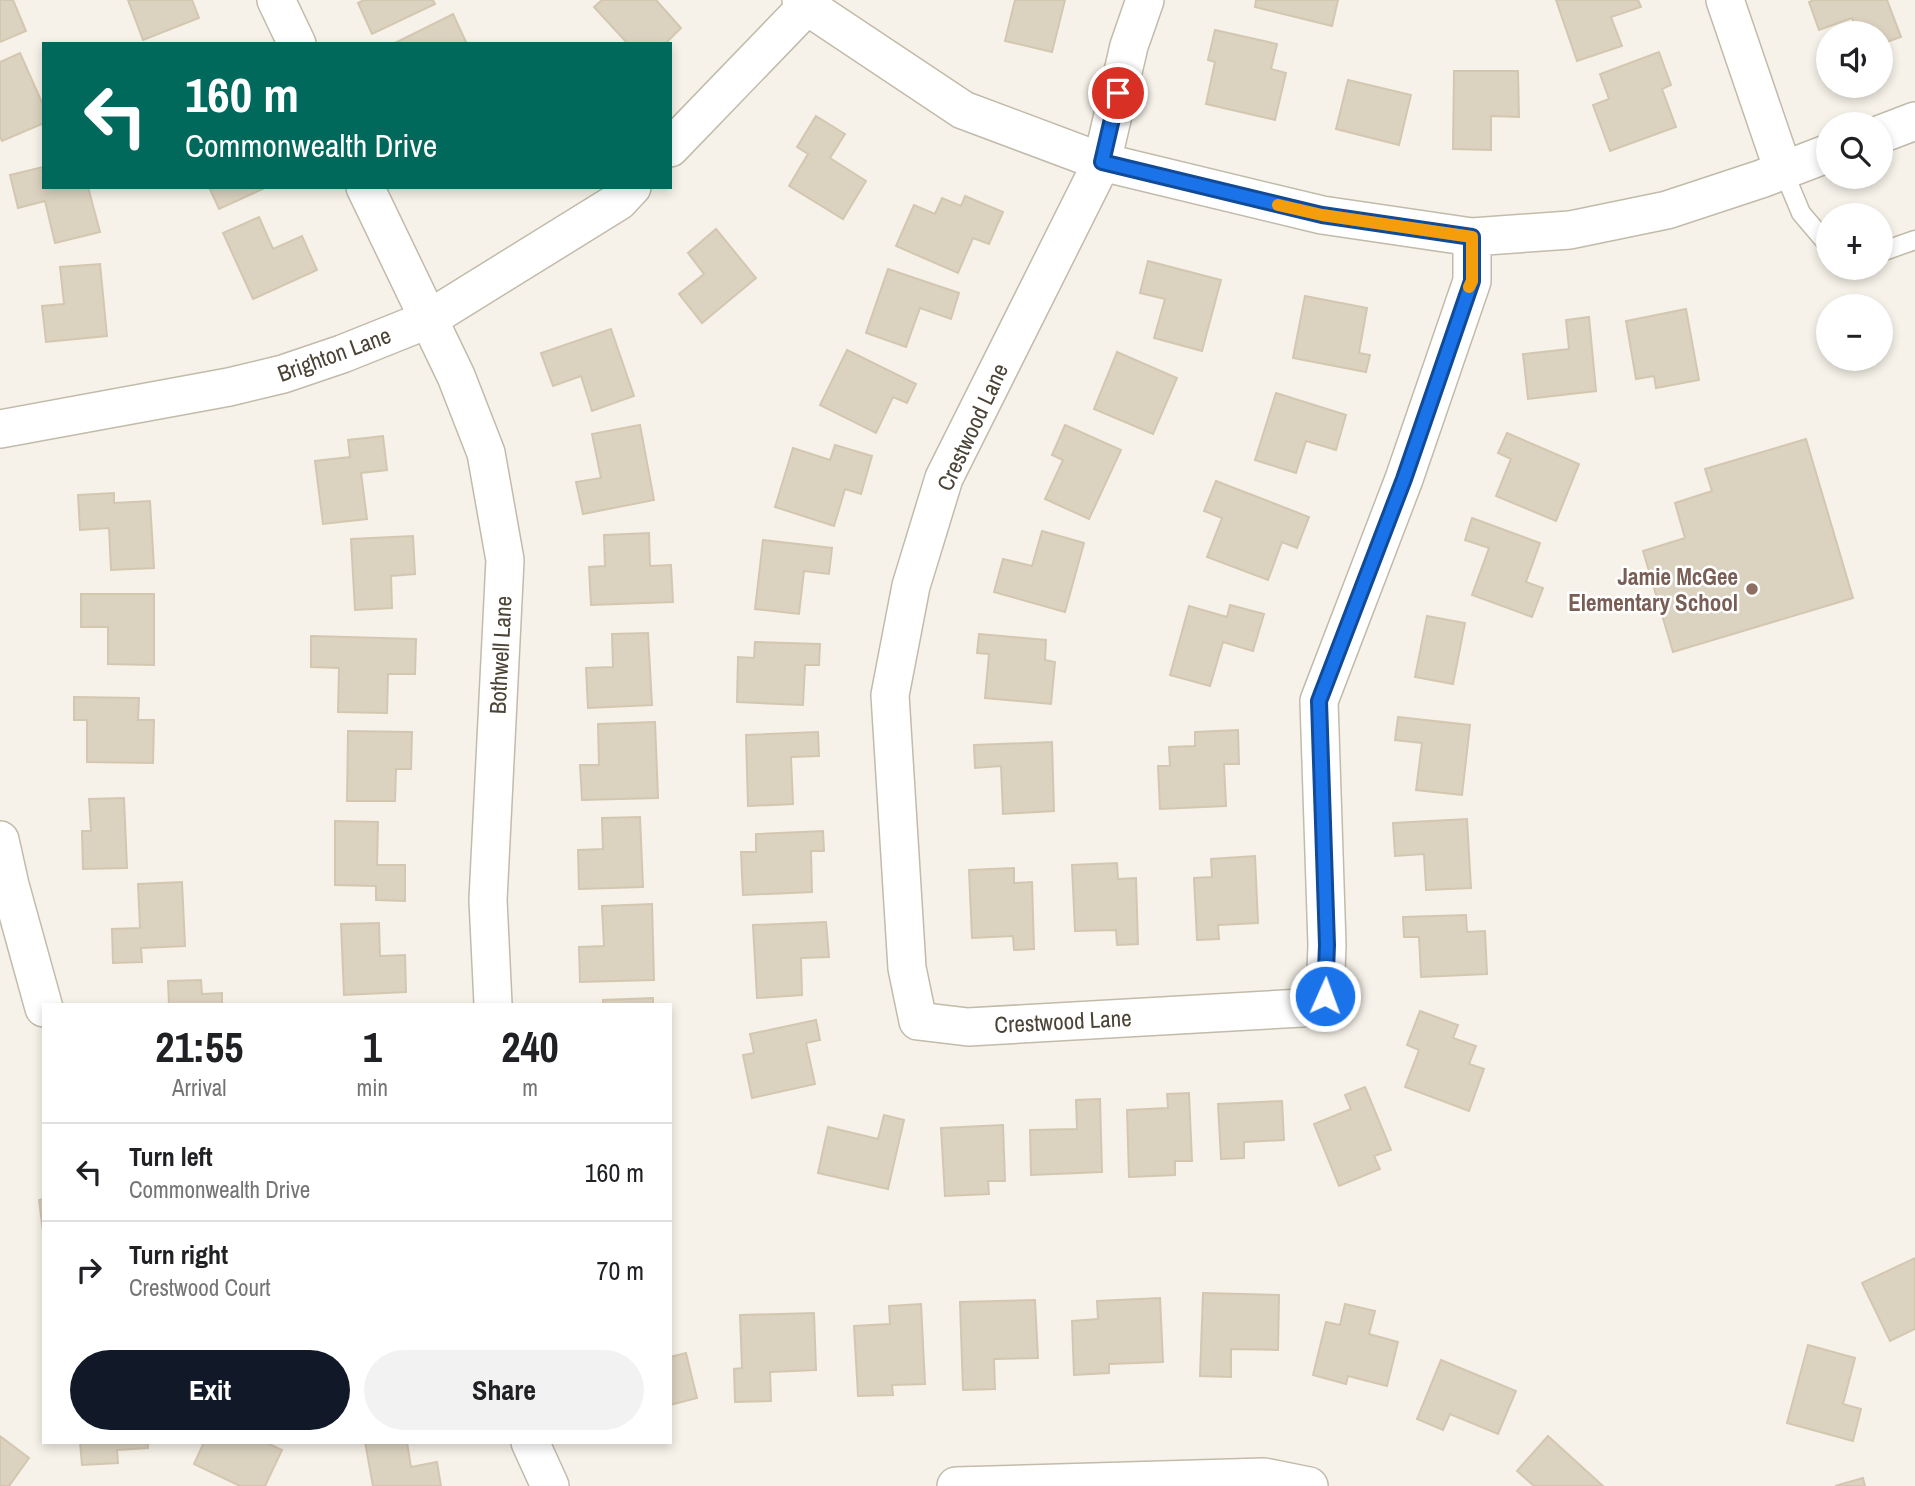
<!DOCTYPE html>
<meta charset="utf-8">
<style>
body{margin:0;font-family:"Archivo Narrow",sans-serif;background:#f2f2f2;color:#202124;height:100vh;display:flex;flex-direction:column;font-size:26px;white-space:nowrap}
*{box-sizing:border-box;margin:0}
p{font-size:23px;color:#757577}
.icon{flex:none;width:38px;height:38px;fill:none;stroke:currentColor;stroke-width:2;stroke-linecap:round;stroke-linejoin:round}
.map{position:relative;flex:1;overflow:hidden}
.details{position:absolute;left:42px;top:1003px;width:630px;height:441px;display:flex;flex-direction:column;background:#fff;border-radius:0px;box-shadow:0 4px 10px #0003}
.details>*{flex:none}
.banner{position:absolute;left:42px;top:42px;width:630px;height:147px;border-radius:0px;box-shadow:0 4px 10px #0003;background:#00695c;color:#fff;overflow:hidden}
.controls{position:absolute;left:1816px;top:21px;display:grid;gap:14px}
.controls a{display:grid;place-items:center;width:77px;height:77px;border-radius:50%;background:#fff;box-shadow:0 4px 10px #0003;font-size:35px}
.pin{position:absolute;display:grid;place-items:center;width:60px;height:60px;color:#fff;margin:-30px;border:4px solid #fff;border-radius:50%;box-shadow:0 2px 7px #0007}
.me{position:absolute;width:77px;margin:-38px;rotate:2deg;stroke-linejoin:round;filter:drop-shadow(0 0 5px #0008)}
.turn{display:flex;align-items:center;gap:24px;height:147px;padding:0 28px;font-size:32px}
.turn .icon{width:91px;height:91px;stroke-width:2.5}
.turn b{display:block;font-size:49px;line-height:60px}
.eta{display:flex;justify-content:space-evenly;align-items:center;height:119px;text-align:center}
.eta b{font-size:42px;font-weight:800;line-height:49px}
.cta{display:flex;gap:14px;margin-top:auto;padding:14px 28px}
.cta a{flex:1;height:80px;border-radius:42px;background:#111827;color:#fff;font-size:28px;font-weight:800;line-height:80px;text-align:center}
.cta a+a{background:#f2f2f2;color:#202124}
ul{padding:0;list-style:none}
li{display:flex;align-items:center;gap:21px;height:98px;padding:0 28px;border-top:2px solid #e0e0e0}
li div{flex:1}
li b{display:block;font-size:26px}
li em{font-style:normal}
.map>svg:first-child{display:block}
.building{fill:#dbd2c0;stroke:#d4c7b0;stroke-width:2}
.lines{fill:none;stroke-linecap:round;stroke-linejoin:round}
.service-casing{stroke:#c2bbaa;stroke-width:21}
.minor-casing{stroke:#c2bbaa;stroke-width:40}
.service{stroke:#fff;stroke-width:18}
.minor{stroke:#fff;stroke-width:37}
.route-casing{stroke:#114b97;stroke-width:18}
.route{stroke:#1a73e8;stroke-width:12}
.slow{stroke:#f59e0b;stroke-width:12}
.education-dot{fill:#8d6e63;stroke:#fff;stroke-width:2.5}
.labels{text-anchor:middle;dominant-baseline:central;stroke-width:5;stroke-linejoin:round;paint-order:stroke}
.street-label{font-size:23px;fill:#4a4336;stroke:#fff}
.education-label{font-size:23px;font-weight:bold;fill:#785e54;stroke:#fff;text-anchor:end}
</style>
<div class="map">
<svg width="1915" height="1486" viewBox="0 0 1915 1486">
<rect width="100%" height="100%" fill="#f6f2e9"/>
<!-- building -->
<path class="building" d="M0 0H13L26 31 0 42Z
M128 0H192L199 18 143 40Z
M364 0H433L435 4 372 34 358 3Z
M602 0H656L681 28 665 44H628L594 7Z
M1015 0H1065L1052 52 1005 41Z
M1256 0H1338L1332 26 1255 7Z
M1556 0H1638L1641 7 1611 17 1622 46 1577 61Z
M1814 0H1887L1901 37 1881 44V33H1858L1852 18 1819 30 1809 2Z
M453 14 467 44H393Z
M1215 30 1277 44 1271 69 1286 73 1275 120 1206 104 1215 62 1208 60Z
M1659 52 1671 85 1662 89 1676 127 1610 151 1593 105 1609 99 1600 74Z
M20 53 44 107V123L2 141 0 137V62Z
M1454 71H1518L1519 117 1491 116V150L1453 149Z
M1348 80 1411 95 1399 145 1336 129Z
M816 116 845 134 830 158 866 181 843 219 789 186 808 154 797 147Z
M43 167 44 187H88L100 232 55 243 45 201 18 208 10 175Z
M209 187H267L219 209Z
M965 196 1003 212 989 244 973 238 958 273 896 246 914 205 935 214 942 198 961 206Z
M259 217 273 249 302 236 317 270 253 299 223 233Z
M716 229 756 278 702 323 679 294 704 274 688 253Z
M1148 261 1221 280 1202 351 1154 338 1165 299 1140 293Z
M100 264 107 336 46 342 42 306 64 304 60 267Z
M888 269 959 293 951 319 920 308 906 347 866 333Z
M1305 296 1367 308 1359 353 1370 355 1366 372 1293 358Z
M1686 309 1699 380 1656 388 1654 376 1636 379 1626 321Z
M1589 317 1596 391 1528 399 1523 354 1569 349 1566 320Z
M611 329 634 396 592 411 581 376 553 386 541 353Z
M847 350 916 384 907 403 893 397 876 433 820 405Z
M1117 352 1177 378 1153 434 1094 409Z
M1276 393 1346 415 1336 450 1306 441 1296 473 1255 460Z
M640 425 654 500 583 514 576 482 601 478 592 434Z
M1065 425 1121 450 1089 519 1045 499 1063 460 1052 455Z
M1507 433 1579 464 1556 521 1496 496 1511 459 1498 453Z
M383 436 387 470 361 473 367 519 323 524 315 461 350 457 348 440Z
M1806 439 1853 598 1673 652 1643 551 1685 538 1675 503 1712 491 1705 469Z
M835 445 872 456 861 494 845 489 834 526 775 507 793 448 830 460Z
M1216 481 1309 517 1297 548 1282 542 1268 580 1207 557 1222 518 1204 511Z
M114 493V503L150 501 154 568 111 570 109 528 80 530 78 495Z
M1472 518 1540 543 1526 582 1543 588 1532 617 1472 595 1489 548 1465 540Z
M1042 531 1084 543 1065 612 994 592 1003 559 1032 566Z
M649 533 650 566 671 565 673 602 591 605 589 567 605 566 604 535Z
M413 536 415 574 391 576 392 608 355 610 351 539Z
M763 540 832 548 829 574 804 571 799 614 755 609Z
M81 594H154V665L108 664V627H81Z
M1230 605 1264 614 1253 651 1223 642 1210 686 1170 675 1189 606 1227 617Z
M1427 616 1465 623 1453 684 1415 677Z
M648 633 652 705 588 708 586 668 613 667 612 634Z
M979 634 1046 640 1045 660 1055 662 1051 704 985 698 989 654 977 653Z
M311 636 416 639 415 674H388L387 713 338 712 339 668 311 667Z
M755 642 820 644 819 665H805L803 705 737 702 738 657 754 658Z
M74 697 139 698 138 720H154L153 763 87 762V720H74Z
M1398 717 1470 725 1462 795 1416 790 1422 743 1395 740Z
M655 722 658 798 582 800 580 765H599L598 724Z
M1238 730 1239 764H1224L1226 806 1160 809 1158 766H1170L1169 747 1195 746V732Z
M348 731 412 732 411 769H396L395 801H347Z
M818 732 819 756 791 757 793 804 748 806 746 735Z
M1052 742 1054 811 1003 814 1001 766 975 768 974 745Z
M124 798 127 868 83 869 82 831H91L89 799Z
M640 817 643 887 579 889 578 850 603 849 602 818Z
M1467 819 1471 888 1426 890 1424 854 1395 856 1393 823Z
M335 821 378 822 377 865H405V901L376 900V886L335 885Z
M823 831 824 851H811L812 892 743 895 741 852H756V834Z
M1255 856 1258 923 1218 925 1219 939 1197 940 1194 878 1212 877 1211 859Z
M1117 863 1118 879 1136 878 1138 944 1117 945 1116 930 1075 931 1072 865Z
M1014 868V883L1032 882 1034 949 1014 950 1013 936 972 938 969 870Z
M182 882 185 946 141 948 142 962 113 963 112 929 140 928 138 884Z
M652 904 654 980 580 982 579 947 604 946 602 906Z
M1466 915 1467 932 1485 931 1487 974 1421 977 1419 937H1404L1403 917Z
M826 922 829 957 801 958 802 995 757 998 753 925Z
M379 923 380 956 405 955 406 992 344 995 341 924Z
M201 980 202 994 222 993V1004H169L168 981Z
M653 998V1004H603V1000Z
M1420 1011 1458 1025 1453 1038 1476 1046 1469 1064 1484 1069 1469 1111 1405 1087 1419 1050 1407 1045Z
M816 1020 820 1040 806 1043 815 1084 752 1098 743 1055 754 1053 750 1034Z
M1365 1087 1391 1150 1374 1156 1380 1169 1339 1186 1314 1124 1351 1109 1345 1095Z
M1189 1093 1192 1161H1175V1175L1129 1177 1127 1110 1168 1108 1167 1094Z
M1100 1099 1102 1172 1031 1175 1030 1130 1077 1129 1076 1100Z
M1282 1101 1284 1140 1244 1142V1158L1221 1159 1218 1104Z
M884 1115 904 1120 888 1189 818 1173 828 1127 878 1139Z
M1003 1125 1005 1181H988L989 1194 945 1196 941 1128Z
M44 1199V1239L39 1200Z
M1915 1258V1329L1890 1341 1862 1283Z
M1203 1293 1279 1295 1278 1350 1231 1349V1377L1200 1376Z
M1160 1298 1163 1362 1109 1364V1373L1074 1375 1072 1321 1098 1319 1097 1301Z
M1035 1300 1038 1358 994 1359 995 1389 963 1390 960 1302Z
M921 1304 925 1384 892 1385 893 1395 858 1396 854 1326 890 1324 889 1306Z
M1345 1304 1375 1311 1369 1334 1398 1342 1387 1386 1348 1376 1346 1384 1313 1375 1326 1322 1340 1325Z
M814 1313 816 1370 770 1372 771 1401 735 1402 734 1369 742 1368 740 1315Z
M1808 1345 1855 1358 1843 1404 1861 1409 1853 1441 1787 1423Z
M686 1353 697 1398 670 1405V1357Z
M1441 1360 1516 1391 1498 1434 1450 1414 1443 1430 1417 1419Z
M0 1436 29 1458 9 1486H0Z
M1548 1436 1603 1486H1534L1517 1471Z
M80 1442H148V1448L117 1450 118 1463 82 1465Z
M204 1442H265L282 1450 265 1486H240L194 1464Z
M365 1442H407L411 1467 437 1462 441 1486H373Z
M1863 1478 1865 1486H1835Z"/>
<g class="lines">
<!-- service casing -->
<g class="service-casing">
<path id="service" d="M1783 170 1801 213 1829 246
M1881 252 1915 240"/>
</g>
<!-- minor casing -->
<g class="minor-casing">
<path id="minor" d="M276 0 297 44
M801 0 807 6 963 110 1102 162 1322 215 1472 237 1570 230 1667 210 1761 179 1829 153
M1145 0 1129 46 1102 162 944 478 911 586 890 695 907 968 918 1021 968 1027 1302 1008 1325 996 1327 945 1319 701 1404 479 1472 281V237
M1725 0 1783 170
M1881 134 1915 121
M670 148 807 6
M365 187 456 376 486 453 505 560 488 900 493 1004
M0 429 229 387 283 374 342 354 427 320 619 201 632 187
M0 840 10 885 44 1008
M530 1442 550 1486
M956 1486 1264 1477 1309 1486"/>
</g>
<!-- service -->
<use href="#service" class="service"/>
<!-- minor -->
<use href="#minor" class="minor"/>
</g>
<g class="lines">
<!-- route casing -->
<g class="route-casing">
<path id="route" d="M1118 93 1102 162 1322 215 1472 237V281L1404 479 1319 701 1327 945 1325 996"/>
</g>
<!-- route -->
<use href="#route" class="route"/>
<!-- slow -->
<path class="slow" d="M1278 205 1322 215 1472 237V281L1469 287"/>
</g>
<!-- markers -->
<circle class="education-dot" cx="1752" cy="589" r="7"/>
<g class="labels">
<!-- street labels -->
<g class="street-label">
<text transform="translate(334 354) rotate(-20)">Brighton Lane</text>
<text transform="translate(972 427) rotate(-65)">Crestwood Lane</text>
<text transform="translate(500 655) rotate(-87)">Bothwell Lane</text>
<text transform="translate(1063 1021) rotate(-3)">Crestwood Lane</text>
</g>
<!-- education labels -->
<g class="education-label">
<text x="1738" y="576">Jamie McGee<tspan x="1738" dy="26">Elementary School</tspan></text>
</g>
</g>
</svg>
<div class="controls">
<a><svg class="icon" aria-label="sound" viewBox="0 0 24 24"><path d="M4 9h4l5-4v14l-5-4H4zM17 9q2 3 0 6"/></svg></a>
<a><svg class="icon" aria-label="search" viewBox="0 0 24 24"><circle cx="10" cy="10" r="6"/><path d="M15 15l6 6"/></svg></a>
<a>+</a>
<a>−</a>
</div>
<div class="pin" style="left:1118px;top:93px;background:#d93025"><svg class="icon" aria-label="arrive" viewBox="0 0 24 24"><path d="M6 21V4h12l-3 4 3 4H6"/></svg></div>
<svg class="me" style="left:1325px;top:996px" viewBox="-20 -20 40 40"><circle r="17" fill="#1a73e8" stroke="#fff" stroke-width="3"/><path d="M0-11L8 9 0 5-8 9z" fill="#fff"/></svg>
<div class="banner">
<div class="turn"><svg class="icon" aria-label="left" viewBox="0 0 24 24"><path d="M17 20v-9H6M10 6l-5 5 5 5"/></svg><div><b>160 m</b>Commonwealth Drive</div></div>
</div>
<section class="details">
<div class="eta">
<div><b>21:55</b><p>Arrival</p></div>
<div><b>1</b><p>min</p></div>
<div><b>240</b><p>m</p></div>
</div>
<ul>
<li><svg class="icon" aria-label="left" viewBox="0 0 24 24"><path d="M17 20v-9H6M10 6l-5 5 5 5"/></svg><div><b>Turn left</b><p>Commonwealth Drive</p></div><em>160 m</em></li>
<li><svg class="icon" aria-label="right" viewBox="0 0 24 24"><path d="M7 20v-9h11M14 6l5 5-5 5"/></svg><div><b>Turn right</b><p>Crestwood Court</p></div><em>70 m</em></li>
</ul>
<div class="cta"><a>Exit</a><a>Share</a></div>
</section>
</div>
